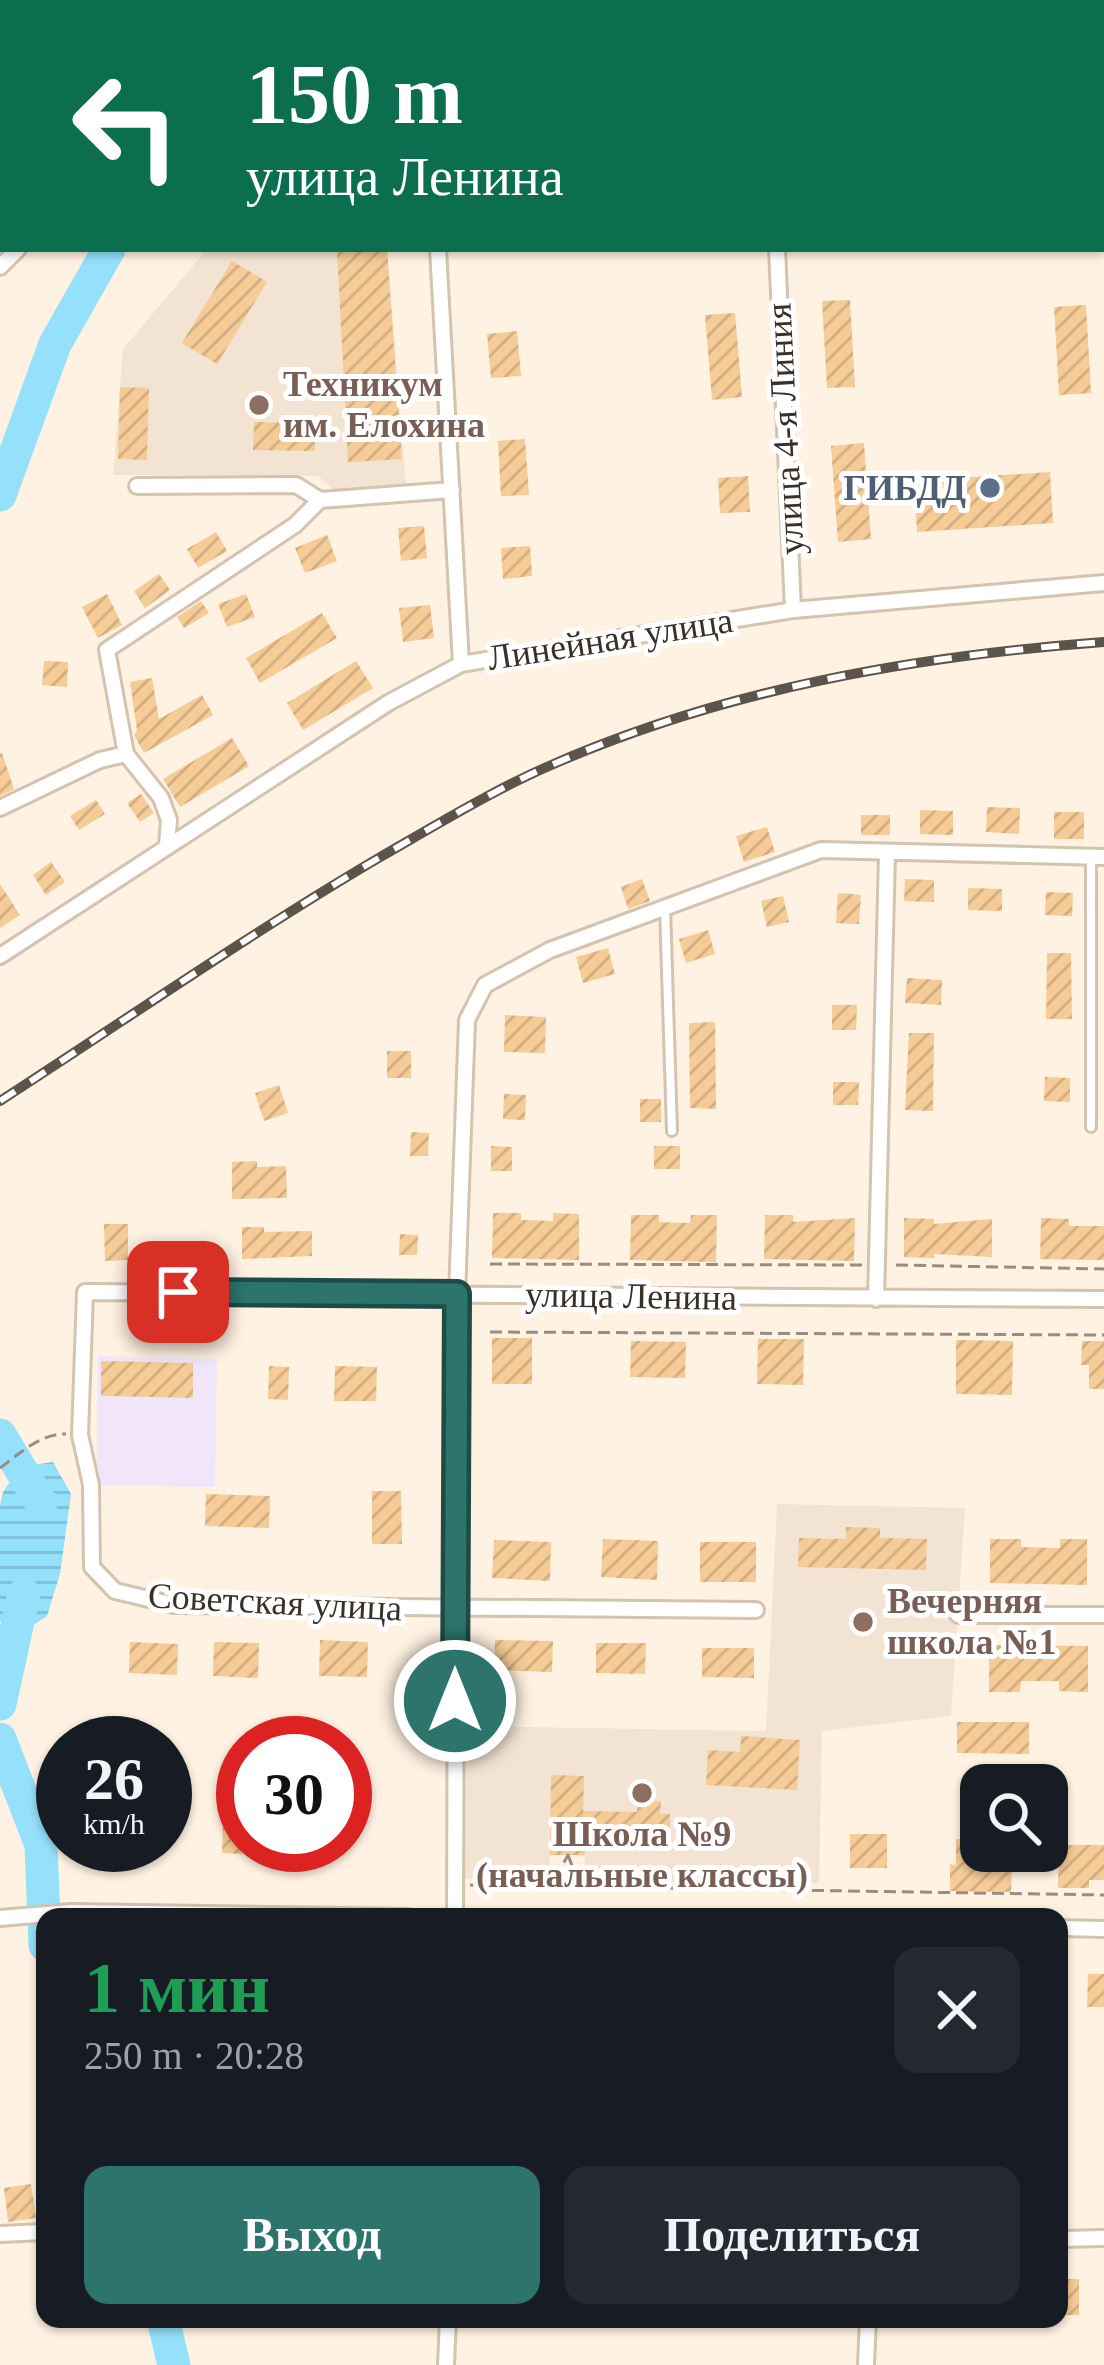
<!DOCTYPE html>
<html lang="ru">
<meta charset="utf-8">
<style>
body{margin:0;font-family:Georgia,serif;background:#242831;color:#f1f3f6;height:100vh;display:flex;flex-direction:column;font-size:45px;white-space:nowrap}
*{box-sizing:border-box;margin:0}
p{font-size:39px;color:#9ea1a6}
.icon{flex:none;width:66px;height:66px;fill:none;stroke:currentColor;stroke-width:2;stroke-linecap:round;stroke-linejoin:round}
.map{position:relative;flex:1;overflow:hidden}
.drawer{position:absolute;left:36px;top:1908px;width:1032px;height:420px;display:flex;flex-direction:column;background:#171b24;border-radius:24px;box-shadow:0 3px 9px #0004}
.drawer>*{flex:none}
.hud{position:absolute;left:0px;top:0px;width:1104px;height:252px;box-shadow:0 3px 9px #0004;background:#0b6e4f;color:#fff;overflow:hidden}
.controls{position:absolute;left:960px;top:1764px;display:grid;gap:24px}
.controls a{display:grid;place-items:center;width:108px;height:108px;border-radius:24px;background:#171b24;box-shadow:0 3px 9px #0004;font-size:60px}
.speed{position:absolute;left:36px;top:1716px;display:flex;gap:24px;font-size:60px;font-weight:700;text-align:center}
.speed>*{display:grid;place-content:center;width:156px;height:156px;border-radius:50%;background:#171b24;box-shadow:0 3px 9px #0004;line-height:1}
.speed small{font-size:30px;font-weight:400}
.speed .limit{border:18px solid #d22;background:#fff;color:#111}
.pin{position:absolute;display:grid;place-items:center;width:102px;height:102px;color:#fff;margin:-51px;border-radius:24px;box-shadow:0 6px 18px #0006}
.me{position:absolute;width:132px;margin:-66px;rotate:0deg;stroke-linejoin:round;filter:drop-shadow(0 0 9px #0008)}
.turn{display:flex;align-items:center;gap:42px;height:252px;padding:0 48px;font-size:54px}
.turn .icon{width:156px;height:156px;stroke-width:2.5}
.turn b{display:block;font-size:84px;line-height:102px}
.round{display:grid;place-items:center;flex:none;width:126px;height:126px;border-radius:24px;background:#242831}
.summary{display:flex;align-items:center;justify-content:space-between;height:204px;padding:0 48px}
h1{font-size:72px;font-weight:800;line-height:90px;color:#1e9e55}
.primary-button{display:flex;gap:24px;margin-top:auto;padding:24px 48px}
.primary-button a{flex:1;height:138px;border-radius:24px;background:#2d746c;color:#fff;font-size:48px;font-weight:800;line-height:138px;text-align:center}
.primary-button a+a{background:#242831;color:#f1f3f6}
.map>svg:first-child{display:block}
.commercial{fill:#f1e5f9}
.education{fill:#f3e3d2}
.water{fill:url(#water-rules)}
.lines{fill:none;stroke-linecap:round;stroke-linejoin:round}
.river{stroke:#95e0fb;stroke-width:33}
.building{fill:url(#building-hatch)}
.service-casing{stroke:#d3c3b0;stroke-width:14}
.minor-casing{stroke:#d3c3b0;stroke-width:20}
.secondary-casing{stroke:#d3c3b0;stroke-width:27}
.path{stroke:#978d82;stroke-width:3;stroke-dasharray:12 6;stroke-linecap:butt}
.service{stroke:#fff;stroke-width:8}
.minor{stroke:#fff;stroke-width:14}
.secondary{stroke:#fff;stroke-width:21}
.rail-casing{stroke:#5c544b;stroke-width:10}
.rail{stroke:#fff;stroke-width:6;stroke-dasharray:18;stroke-linecap:butt}
.route-casing{stroke:#1d4b46;stroke-width:30}
.route{stroke:#2d746c;stroke-width:21}
.education-dot{fill:#8d6e63;stroke:#fff;stroke-width:4.5}
.service-dot{fill:#5c6f8a;stroke:#fff;stroke-width:4.5}
.labels{text-anchor:middle;dominant-baseline:central;stroke-width:10;stroke-linejoin:round;paint-order:stroke}
.education-label{font-size:36px;font-weight:bold;fill:#785e54;stroke:#fff;text-anchor:start}
.street-label{font-size:36px;fill:#38312a;stroke:#fff}
.service-label{font-size:36px;font-weight:bold;fill:#4e5e75;stroke:#fff;text-anchor:end}
</style>
<div class="map">
<svg width="1104" height="2365" viewBox="0 0 1104 2365">
<defs>
<pattern id="water-rules" width="6" height="5" patternUnits="userSpaceOnUse" patternTransform="scale(3)"><rect width="6" height="5" fill="#95e0fb"/><path d="M0 2.5h6" fill="none" stroke="#81c1d7"/></pattern>
<pattern id="building-hatch" width="6" height="6" patternUnits="userSpaceOnUse" patternTransform="scale(3)"><rect width="6" height="6" fill="#f5cb96"/><path d="M-1 1l2-2M0 6l6-6M5 7l2-2" fill="none" stroke="#d3af81"/></pattern>
</defs>
<rect width="100%" height="100%" fill="#fff2e2"/>
<!-- commercial -->
<path class="commercial" d="M98 1356 217 1359 215 1487 97 1485Z"/>
<!-- education -->
<path class="education" d="M207 249H387L406 485 337 493 318 476 113 475 123 349Z
M777 1504 965 1508 951 1716 822 1731 819 1883 583 1881 585 1856 568 1855H550L549 1880 465 1879 464 1726 766 1731Z"/>
<!-- water -->
<path class="water" d="M53 1462 71 1494 60 1574 47 1616 14 1638 0 1621V1505L3 1492 20 1467Z"/>
<g class="lines">
<!-- river -->
<path class="river" d="M133 0 136 3
M0 495 55 344 109 249
M0 1435 41 1503
M0 1704 24 1594
M0 1739 41 1845 45 1945
M163 2319 174 2365"/>
</g>
<!-- building -->
<path class="building" d="M337 249H387L402 459 348 462Z
M232 261 267 282 217 364 182 343Z
M850 300 855 387 827 388 822 301Z
M1086 305 1091 393 1059 395 1054 307Z
M735 313 742 397 712 400 705 315Z
M517 331 521 376 491 378 487 334Z
M120 387 149 388 147 460 118 459Z
M254 422 315 423V451L253 450Z
M525 439 529 495 501 496 498 441Z
M864 443 871 539 838 542 831 446Z
M1050 472 1053 523 917 532 914 481Z
M748 476 750 512 720 513 718 478Z
M424 526 427 558 401 561 398 528Z
M216 532 227 551 198 568 187 549Z
M327 535 337 561 305 573 295 548Z
M530 546 532 576 503 579 501 548Z
M159 574 170 590 145 608 134 591Z
M107 594 122 625 98 638 82 607Z
M246 594 255 617 227 627 218 604Z
M201 601 209 613 184 628 177 617Z
M430 605 434 638 403 642 399 608Z
M322 613 337 638 260 683 246 658Z
M44 661 68 662 67 687 42 685Z
M356 661 373 688 303 730 287 703Z
M152 678 159 719 202 695 213 715 144 753 134 735 137 730 130 682Z
M232 738 249 766 180 807 163 779Z
M2 753 14 789 0 796V754Z
M141 794 154 813 140 822 127 803Z
M96 800 105 814 79 830 70 816Z
M987 807 1020 808 1019 834 986 832Z
M920 810 953 811V835L920 834Z
M1054 812H1084V839H1054Z
M861 815H890V835H861Z
M767 827 775 852 744 862 736 836Z
M51 862 65 882 46 895 33 875Z
M642 879 650 901 628 909 621 887Z
M905 879 934 880V902L904 901Z
M0 884 20 915 0 928Z
M968 888 1002 889V911L968 910Z
M1046 892 1073 893 1072 916 1045 915Z
M838 893 861 895 859 924 836 923Z
M783 896 789 922 767 927 761 901Z
M708 930 715 954 686 963 679 939Z
M608 948 615 974 583 983 576 957Z
M1047 953H1071L1072 1019H1046Z
M907 978 942 980 941 1005 905 1003Z
M832 1005H857L856 1030H832Z
M505 1015 546 1017 545 1053 504 1052Z
M715 1022 716 1109 690 1108 689 1023Z
M909 1033H934L933 1111 905 1110Z
M387 1051H411V1078H387Z
M1045 1077 1070 1078V1102L1044 1101Z
M833 1082H859L858 1105H833Z
M279 1085 288 1113 264 1121 255 1093Z
M504 1094 526 1095 525 1120 503 1119Z
M640 1099H661V1122H640Z
M411 1132 429 1133 428 1156H410Z
M491 1146 512 1147V1171H491Z
M654 1146H680V1169H654Z
M257 1161V1167L286 1166 287 1198 232 1199V1162Z
M493 1213H521V1220L553 1221V1213L579 1214V1260L492 1258Z
M631 1215H659V1222L690 1223 691 1215H717L716 1262 630 1260Z
M765 1215H793V1222L855 1218 854 1261 764 1259Z
M904 1218 934 1219V1224L992 1219V1257L934 1254 935 1258 904 1257Z
M1041 1218 1069 1219V1226H1104V1260L1040 1259Z
M104 1224H128V1260L105 1261Z
M242 1227H264V1232L312 1231V1256L242 1259Z
M400 1234 418 1235 417 1255H399Z
M492 1338H532V1384H492Z
M758 1339H804L803 1385 757 1384Z
M956 1340 1013 1341 1012 1395 956 1394Z
M631 1341 686 1342 685 1378 630 1377Z
M1082 1341H1104V1389H1089V1365H1081Z
M101 1361 193 1363V1398L101 1396Z
M269 1366 289 1367 288 1400 268 1399Z
M335 1366 377 1367 376 1401H334Z
M372 1491H401L402 1544H372Z
M206 1494 270 1496 269 1528 205 1526Z
M846 1527 880 1528V1538L927 1539 926 1570 798 1567 799 1538 846 1539Z
M603 1539 658 1541 657 1580 601 1577Z
M990 1539H1021V1547L1060 1548V1539H1087V1585L990 1583Z
M494 1540 551 1542 550 1581 492 1578Z
M700 1542H756V1582H700Z
M320 1640 368 1642 367 1677 319 1676Z
M495 1640 553 1641 552 1672 494 1670Z
M130 1642 178 1644 177 1675 129 1673Z
M214 1642 259 1643 258 1678 213 1676Z
M596 1643H646L645 1674 596 1673Z
M989 1645 1088 1646V1692L1059 1691V1681H1021L1020 1692H989Z
M702 1648H754V1678L702 1677Z
M957 1722H1029V1754L957 1753Z
M741 1736 800 1740 797 1790 706 1785 708 1750 740 1752Z
M551 1775 584 1776 583 1811 637 1812V1801H661L660 1814H670V1835H659L658 1845 586 1843 585 1855H550Z
M223 1818 243 1819V1854L222 1853Z
M850 1834H887V1868H850Z
M956 1839H981V1851H1006V1866L1012 1865 1011 1892 950 1891V1864L956 1865Z
M1059 1845H1104V1880H1089V1888H1058Z
M1088 1974H1104V2007H1087Z
M31 2184 36 2218 8 2222 4 2188Z
M1059 2279H1079V2315H1059Z"/>
<g class="lines">
<!-- service casing -->
<g class="service-casing">
<path id="service" d="M665 907 672 1131
M1091 1127V859"/>
</g>
<!-- minor casing -->
<g class="minor-casing">
<path id="minor" d="M45 0 47 3
M424 0V3
M765 0V3
M1089 0V3
M1101 162 1104 201
M438 249 461 664
M777 249 793 610
M0 267 18 249
M137 486 296 485 320 500 452 490
M0 808 100 760 126 754
M167 845 169 820 161 798 126 754 107 650 295 525 320 500
M0 956 388 703 461 664 793 610 1104 583
M876 1299 887 853
M756 1610 174 1605 115 1591 92 1567 91 1485 80 1435 85 1292 1104 1299
M958 1615H1104
M455 1917 457 1295 467 1020 485 985 550 950 821 850 1104 857
M0 1918 71 1912 408 1917
M1059 1928 1104 1929
M0 2234 45 2232
M1059 2239 1104 2238
M446 2365 448 2319
M866 2365 868 2319"/>
</g>
<!-- secondary casing -->
<g class="secondary-casing">
<path id="secondary" d="M370 3 395 0
M0 79H3"/>
</g>
<!-- path -->
<path class="path" d="M452 0V3
M875 3 929 0
M0 57 3 56
M490 1264 862 1265
M896 1265 1104 1269
M490 1332 1104 1335
M0 1468C19 1454 41 1433 66 1434
M568 1855 576 1876 571 1889 556 1877Z
M470 1885 1104 1895"/>
<!-- service -->
<use href="#service" class="service"/>
<!-- minor -->
<use href="#minor" class="minor"/>
<!-- secondary -->
<use href="#secondary" class="secondary"/>
<!-- rail casing -->
<g class="rail-casing">
<path id="rail" d="M0 1101C127 1019 251 933 382 856 436 825 492 791 549 766 724 689 915 656 1104 642"/>
</g>
<!-- rail -->
<use href="#rail" class="rail"/>
</g>
<g class="lines">
<!-- route casing -->
<g class="route-casing">
<path id="route" d="M178 1292 457 1294 455 1701"/>
</g>
<!-- route -->
<use href="#route" class="route"/>
</g>
<!-- markers -->
<g class="education-dot">
<circle cx="259" cy="405" r="12"/>
<circle cx="863" cy="1622" r="12"/>
<circle cx="642" cy="1793" r="12"/>
</g>
<circle class="service-dot" cx="990" cy="488" r="12"/>
<g class="labels">
<!-- education labels -->
<g class="education-label">
<text x="283" y="384">Техникум<tspan x="283" dy="41">им. Елохина</tspan></text>
<text x="887" y="1601">Вечерняя<tspan x="887" dy="41">школа №1</tspan></text>
<text x="642" y="1834" text-anchor="middle">Школа №9<tspan x="642" dy="41">(начальные классы)</tspan></text>
</g>
<!-- street labels -->
<g class="street-label">
<text transform="translate(785 429) rotate(-93)">улица 4-я Линия</text>
<text transform="translate(610 639) rotate(-9)">Линейная улица</text>
<text transform="translate(631 1296) rotate(1)">улица Ленина</text>
<text transform="translate(275 1602) rotate(3)">Советская улица</text>
</g>
<!-- service labels -->
<g class="service-label">
<text x="966" y="488">ГИБДД</text>
</g>
</g>
</svg>
<div class="controls">
<a><svg class="icon" aria-label="search" viewBox="0 0 24 24"><circle cx="10" cy="10" r="6"/><path d="M15 15l6 6"/></svg></a>
</div>
<div class="speed"><div>26<small>km/h</small></div><div class="limit">30</div></div>
<div class="pin" style="left:178px;top:1292px;background:#d93025"><svg class="icon" aria-label="arrive" viewBox="0 0 24 24"><path d="M6 21V4h12l-3 4 3 4H6"/></svg></div>
<svg class="me" style="left:455px;top:1701px" viewBox="-20 -20 40 40"><circle r="17" fill="#2d746c" stroke="#fff" stroke-width="3"/><path d="M0-11L8 9 0 5-8 9z" fill="#fff"/></svg>
<div class="hud">
<div class="turn"><svg class="icon" aria-label="left" viewBox="0 0 24 24"><path d="M17 20v-9H6M10 6l-5 5 5 5"/></svg><div><b>150 m</b>улица Ленина</div></div>
</div>
<section class="drawer">
<div class="summary"><div><h1>1 мин</h1><p>250 m · 20:28</p></div><a class="round"><svg class="icon" aria-label="close" viewBox="0 0 24 24"><path d="M6 6l12 12M18 6L6 18"/></svg></a></div>
<div class="primary-button"><a>Выход</a><a>Поделиться</a></div>
</section>
</div>
